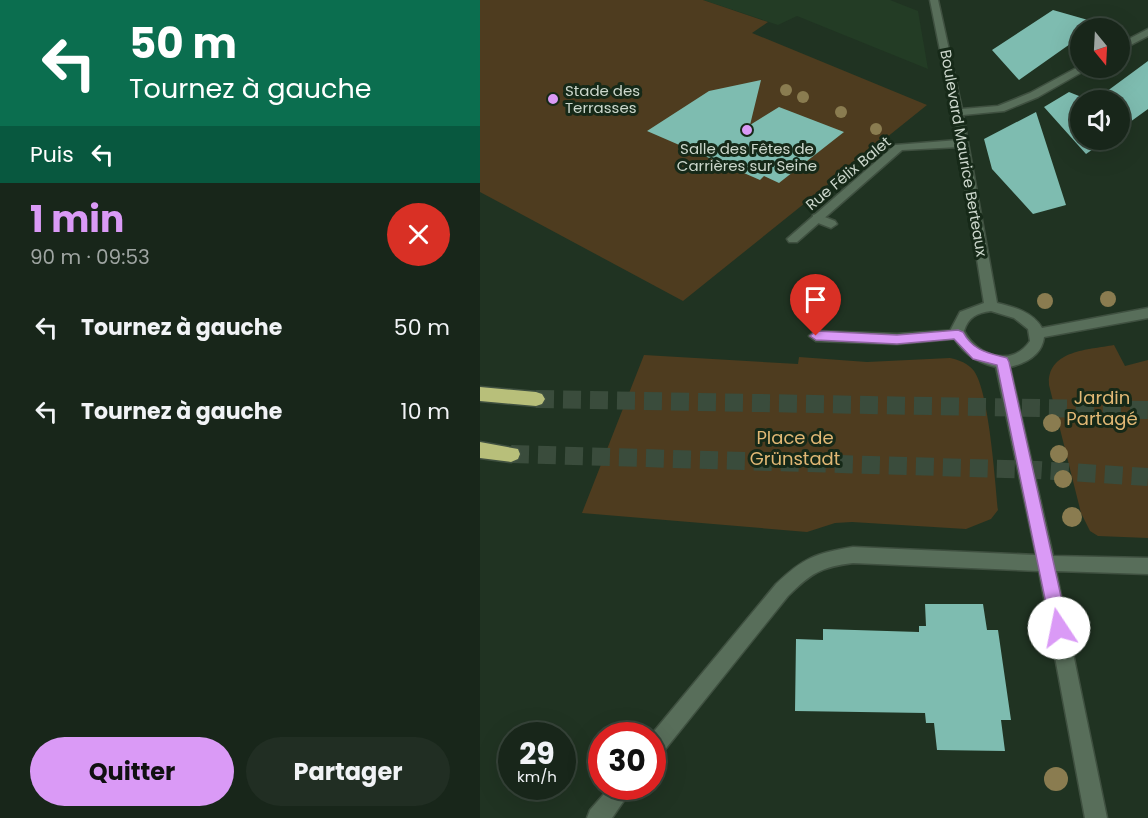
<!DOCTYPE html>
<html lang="fr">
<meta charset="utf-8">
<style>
body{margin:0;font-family:Poppins,sans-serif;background:#212e23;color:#f1f3f6;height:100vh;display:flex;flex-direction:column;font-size:22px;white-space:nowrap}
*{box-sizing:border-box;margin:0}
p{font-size:20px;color:#9fa5a2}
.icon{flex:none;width:33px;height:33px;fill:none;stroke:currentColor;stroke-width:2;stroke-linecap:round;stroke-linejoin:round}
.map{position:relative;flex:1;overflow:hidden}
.sheet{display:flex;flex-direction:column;background:#18261a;width:480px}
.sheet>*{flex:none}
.hud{background:#0b6e4f;color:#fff;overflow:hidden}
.needle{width:39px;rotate:162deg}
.fabs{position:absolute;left:590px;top:18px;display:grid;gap:12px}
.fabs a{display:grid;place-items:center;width:60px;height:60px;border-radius:50%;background:#18261a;box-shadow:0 6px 24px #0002,0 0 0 2px #364339;font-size:30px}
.speed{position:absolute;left:18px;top:722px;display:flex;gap:12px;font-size:30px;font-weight:700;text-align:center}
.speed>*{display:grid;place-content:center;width:78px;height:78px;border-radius:50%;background:#18261a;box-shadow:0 6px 24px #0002,0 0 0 2px #364339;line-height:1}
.speed small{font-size:15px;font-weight:400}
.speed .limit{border:9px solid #d22;background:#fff;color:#111}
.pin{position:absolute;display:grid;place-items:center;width:51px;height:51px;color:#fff;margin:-62px -26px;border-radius:50% 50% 50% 0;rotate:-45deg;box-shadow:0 0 6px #0007}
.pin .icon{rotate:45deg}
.me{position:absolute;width:66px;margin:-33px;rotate:349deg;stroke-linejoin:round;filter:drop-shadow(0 0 4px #0008)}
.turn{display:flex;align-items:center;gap:21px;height:126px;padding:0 30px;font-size:27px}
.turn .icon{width:78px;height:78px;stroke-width:2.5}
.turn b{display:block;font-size:42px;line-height:51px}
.then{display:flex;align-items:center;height:57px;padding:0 30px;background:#0003;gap:12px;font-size:22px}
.round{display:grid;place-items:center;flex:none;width:63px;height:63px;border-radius:32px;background:#212e23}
.head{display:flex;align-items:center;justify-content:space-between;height:102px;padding:0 30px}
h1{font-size:36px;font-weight:700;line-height:45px;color:#da9af6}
.button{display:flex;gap:12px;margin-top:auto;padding:12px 30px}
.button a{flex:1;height:69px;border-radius:36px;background:#da9af6;color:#111;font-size:24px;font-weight:700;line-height:69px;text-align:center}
.button a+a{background:#212e23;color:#f1f3f6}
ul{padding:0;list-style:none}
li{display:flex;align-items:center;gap:18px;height:84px;padding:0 30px}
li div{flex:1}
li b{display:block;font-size:22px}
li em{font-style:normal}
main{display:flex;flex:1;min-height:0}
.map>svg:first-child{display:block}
.built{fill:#233c25}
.green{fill:#4e3c1f}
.building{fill:#7ebcb0}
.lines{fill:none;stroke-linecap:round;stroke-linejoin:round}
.highway-tunnel{stroke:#3a4c3c;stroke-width:18;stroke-dasharray:18 9;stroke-linecap:butt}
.lane-casing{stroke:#3f5040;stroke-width:3}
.street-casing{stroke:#3f5040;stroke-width:3}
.highway-casing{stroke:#3f5040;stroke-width:3}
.lane{fill:#586e5a;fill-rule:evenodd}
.street{fill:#586e5a;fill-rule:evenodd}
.highway{fill:#b8bf7a;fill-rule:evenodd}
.tree{fill:#8a7c50}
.route{fill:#da9af6;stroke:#8e64a0;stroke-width:1.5}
.poi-dot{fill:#da9af6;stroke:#162918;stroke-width:2}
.labels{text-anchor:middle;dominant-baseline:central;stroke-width:6;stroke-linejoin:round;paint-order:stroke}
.far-poi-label{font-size:15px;fill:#ccd7cc;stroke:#162918;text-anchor:start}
.far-street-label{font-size:15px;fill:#ccd7cc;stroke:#162918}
.park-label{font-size:18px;fill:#e1b875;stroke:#162918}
</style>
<main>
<section class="sheet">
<div class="hud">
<div class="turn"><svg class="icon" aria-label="left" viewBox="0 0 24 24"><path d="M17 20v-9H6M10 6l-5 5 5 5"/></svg><div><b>50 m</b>Tournez à gauche</div></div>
<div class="then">Puis<svg class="icon" aria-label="left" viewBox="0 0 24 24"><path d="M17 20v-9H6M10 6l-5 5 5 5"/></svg></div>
</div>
<div class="head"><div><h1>1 min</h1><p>90 m · 09:53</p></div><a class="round" style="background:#d93025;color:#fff"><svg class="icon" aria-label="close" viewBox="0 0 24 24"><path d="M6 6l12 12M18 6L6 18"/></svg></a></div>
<ul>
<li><svg class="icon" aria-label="left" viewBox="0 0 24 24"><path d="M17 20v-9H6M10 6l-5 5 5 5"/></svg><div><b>Tournez à gauche</b></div><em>50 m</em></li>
<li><svg class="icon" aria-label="left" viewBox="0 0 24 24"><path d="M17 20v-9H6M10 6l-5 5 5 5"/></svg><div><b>Tournez à gauche</b></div><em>10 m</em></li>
</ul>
<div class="button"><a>Quitter</a><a>Partager</a></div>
</section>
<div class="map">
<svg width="668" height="818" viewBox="0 0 668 818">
<rect width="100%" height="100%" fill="#203322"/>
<!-- built -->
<path class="built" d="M223 0H410L438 11 448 69 317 16 298 25Z"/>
<!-- green -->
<path class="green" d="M0 0H223L288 22 272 33 447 105 203 301 0 192Z
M634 345 645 366 668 360V538L618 536 610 531 601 513 569 385C567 350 608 350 634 345Z
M164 355 318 364 319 357 387 362 470 358C479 360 488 363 494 371 509 392 515 480 518 510L511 519 486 529 372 522 355 523 327 532 102 513Z"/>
<!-- building -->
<path class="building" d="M573 10 622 24 615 28H600V37L539 80 512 50Z
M668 61V109L639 130V100H615Z
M281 80 270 125 299 107 364 132 299 183 284 176 280 180 167 131 229 91Z
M589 92 609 100H600V140H626L606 154 564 107Z
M556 112 586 205 553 214 512 169 504 139Z
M445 604H503L507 630H518L531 720H521L525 751 457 750 454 723H446L445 713 315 711 316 639 343 640V629L439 632V626H446Z"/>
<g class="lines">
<!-- highway-tunnel -->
<path class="highway-tunnel" d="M56 399 668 410
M31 454 557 470 668 477"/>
<!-- lane casing -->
<g class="lane-casing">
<path id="lane" d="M337 214 355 221 357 224 351 228 333 221V215Z
M478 330 485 335 483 338 417 344 336 341 329 336 336 331 417 334Z"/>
</g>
<!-- street casing -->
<g class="street-casing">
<path id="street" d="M450 0H458L482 109 518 106 550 93 600 66 609 68 558 97 524 111 483 115 517 303C534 307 553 312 562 328L668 308V318L564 337C562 355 546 363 530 367L573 556 668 558V574L576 571 627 818H605L559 571 373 563C341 567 331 573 308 596L179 757 172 760 171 735 296 584C323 558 336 553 373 547L556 555 516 367C494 362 480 351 470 331L480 312 504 303 479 147 422 150 317 242H309L307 239 415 145 478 140ZM511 311 534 318 548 329 550 341C532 368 497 356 484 331 488 317 497 313 511 311Z
M668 29V36L639 51V44Z
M131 786H154L132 818H107L110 810Z"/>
</g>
<!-- highway casing -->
<g class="highway-casing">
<path id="highway" d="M0 387 56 392 62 394 65 399 62 404 56 406 0 401Z
M0 442 38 449 40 454 38 459 31 462 0 458Z"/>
</g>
<!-- lane -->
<use href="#lane" class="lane"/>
<!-- street -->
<use href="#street" class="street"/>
<!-- highway -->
<use href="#highway" class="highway"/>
</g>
<!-- trees -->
<g class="tree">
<circle cx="306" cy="90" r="6"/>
<circle cx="323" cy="97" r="6"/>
<circle cx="361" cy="112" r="6"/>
<circle cx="396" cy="129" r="6"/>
<circle cx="628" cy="299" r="8"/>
<circle cx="565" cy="301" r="8"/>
<circle cx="572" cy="423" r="9"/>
<circle cx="579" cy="454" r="9"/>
<circle cx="583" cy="479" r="9"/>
<circle cx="592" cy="517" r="10"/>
<circle cx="576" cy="779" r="12"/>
</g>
<!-- route -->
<path class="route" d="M478 330 483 332C493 351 508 353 527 358L529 362 588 628 585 634 579 636 573 634 571 628 517 365 493 359 474 339 417 344 336 340 330 336 336 331 417 335Z"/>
<!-- markers -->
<g class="poi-dot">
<circle cx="73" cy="99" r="6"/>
<circle cx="267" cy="130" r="6"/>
</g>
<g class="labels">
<!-- far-poi labels -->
<g class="far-poi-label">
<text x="85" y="90">Stade des<tspan x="85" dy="17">Terrasses</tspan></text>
<text x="267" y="148" text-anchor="middle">Salle des Fêtes de<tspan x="267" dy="17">Carrières sur Seine</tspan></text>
</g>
<!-- far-street labels -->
<g class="far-street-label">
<text transform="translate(484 153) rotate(80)">Boulevard Maurice Berteaux</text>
<text transform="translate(368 173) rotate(-40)">Rue Félix Balet</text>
</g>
<!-- park labels -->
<g class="park-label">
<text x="622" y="397">Jardin<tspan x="622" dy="21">Partagé</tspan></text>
<text x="315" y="437">Place de<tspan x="315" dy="21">Grünstadt</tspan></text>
</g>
</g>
</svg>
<div class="fabs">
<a><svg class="needle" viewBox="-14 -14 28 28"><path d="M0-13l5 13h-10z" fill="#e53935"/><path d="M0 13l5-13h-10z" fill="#9fa5a2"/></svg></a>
<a><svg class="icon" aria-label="sound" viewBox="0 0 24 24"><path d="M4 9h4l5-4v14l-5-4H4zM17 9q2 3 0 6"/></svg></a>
</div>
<div class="speed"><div>29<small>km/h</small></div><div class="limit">30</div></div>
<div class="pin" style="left:336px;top:336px;background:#d93025"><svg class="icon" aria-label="arrive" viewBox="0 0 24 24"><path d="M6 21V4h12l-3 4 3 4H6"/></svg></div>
<svg class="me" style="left:579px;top:628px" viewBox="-20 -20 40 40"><circle r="19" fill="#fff"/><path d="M0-13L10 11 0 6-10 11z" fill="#da9af6"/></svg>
</div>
</main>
